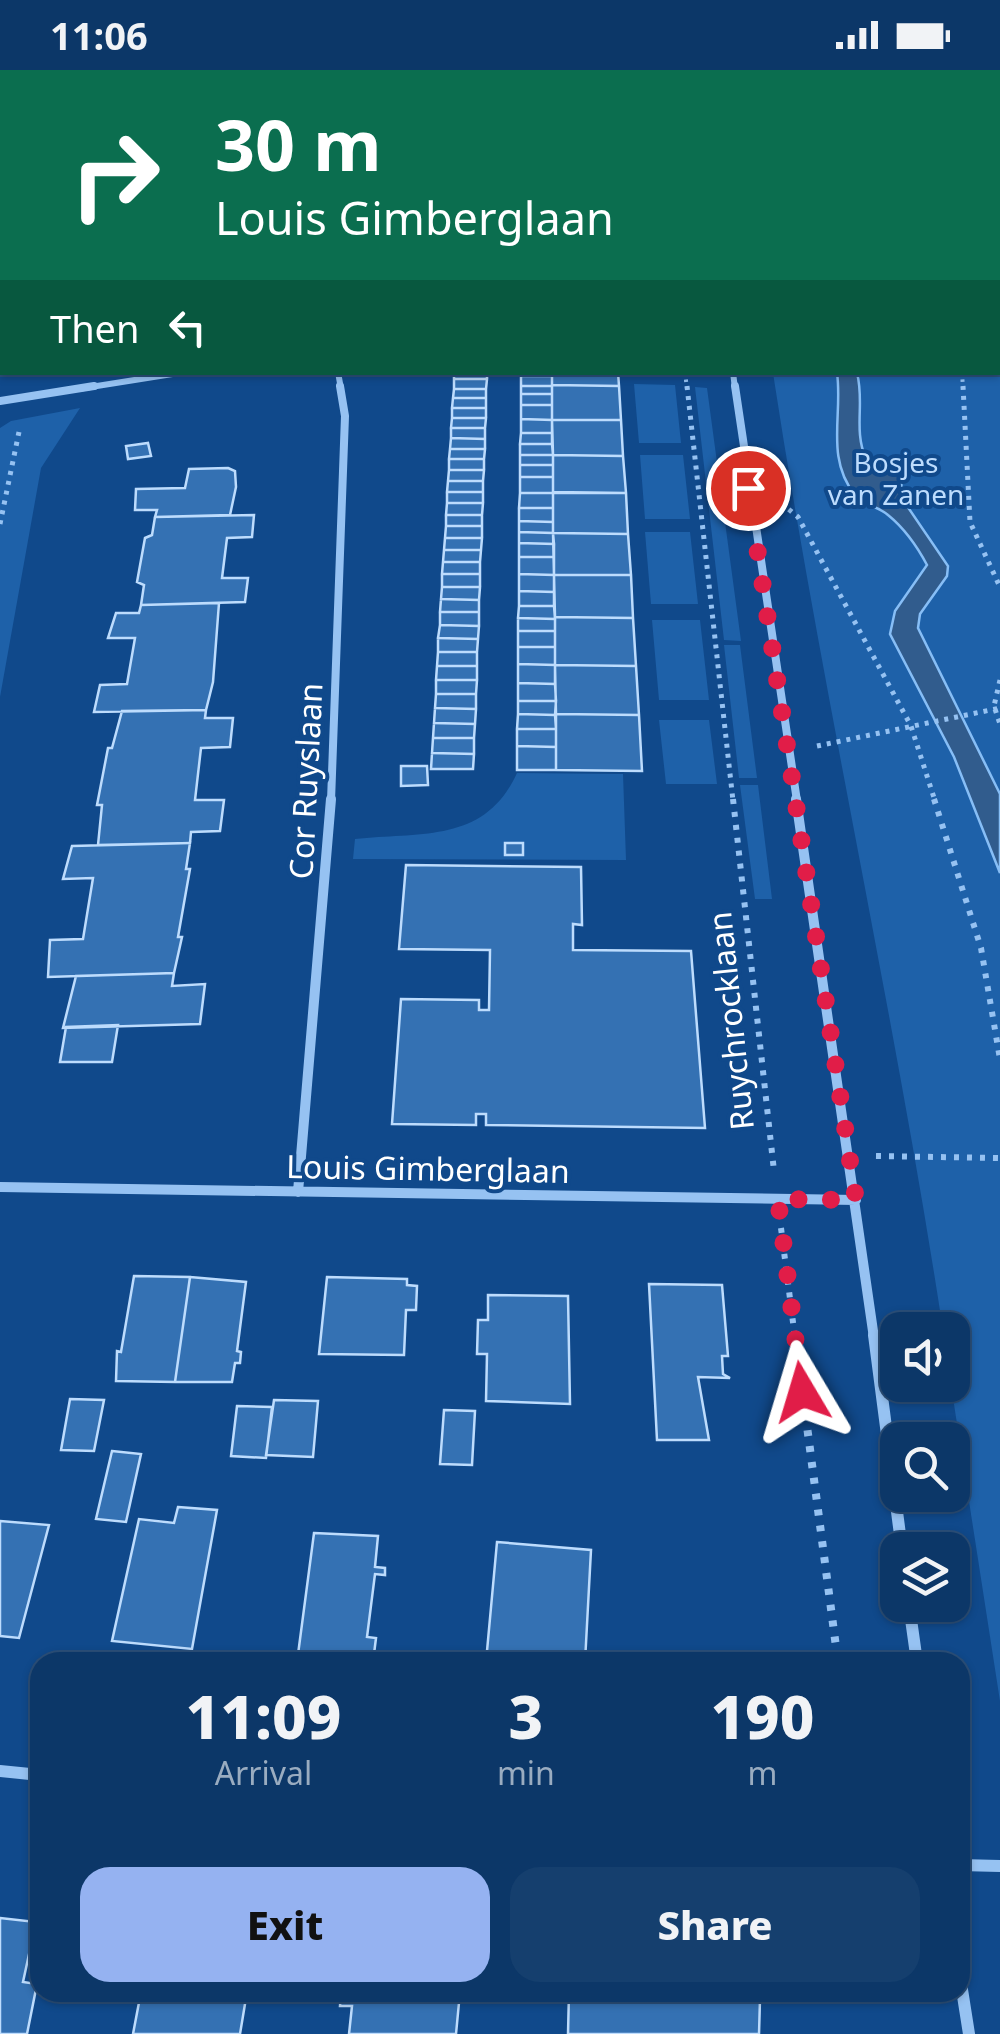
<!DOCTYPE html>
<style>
body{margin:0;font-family:"Noto Sans",sans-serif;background:#153f6e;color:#f1f3f6;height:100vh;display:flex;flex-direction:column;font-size:38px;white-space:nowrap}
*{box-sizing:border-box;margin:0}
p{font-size:32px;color:#9aacc0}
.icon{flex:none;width:55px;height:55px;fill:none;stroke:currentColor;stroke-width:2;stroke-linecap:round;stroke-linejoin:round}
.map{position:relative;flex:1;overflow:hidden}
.side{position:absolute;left:30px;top:1582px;width:940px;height:350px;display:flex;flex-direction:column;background:#0c3768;border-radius:30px;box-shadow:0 2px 8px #0004,0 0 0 2px #2c517c}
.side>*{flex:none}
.guide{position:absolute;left:0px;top:0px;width:1000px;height:305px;box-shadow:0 2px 8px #0004,0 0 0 2px #2c517c;background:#0b6e4f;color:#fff;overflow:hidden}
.fabs{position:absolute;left:880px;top:1242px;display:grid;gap:20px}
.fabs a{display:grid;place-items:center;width:90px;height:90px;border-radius:20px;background:#0c3768;box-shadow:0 2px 8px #0004,0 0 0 2px #2c517c;font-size:50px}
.pin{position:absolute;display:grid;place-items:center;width:85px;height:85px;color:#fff;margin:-42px;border:5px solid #fff;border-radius:50%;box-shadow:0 2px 10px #0007}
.me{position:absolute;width:110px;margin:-55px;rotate:353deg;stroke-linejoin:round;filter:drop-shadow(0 0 8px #0008)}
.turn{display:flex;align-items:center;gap:35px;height:210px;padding:0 50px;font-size:45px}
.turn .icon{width:130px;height:130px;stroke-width:2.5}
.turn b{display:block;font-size:70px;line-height:85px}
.then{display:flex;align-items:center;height:95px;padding:0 50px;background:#0003;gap:20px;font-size:38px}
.eta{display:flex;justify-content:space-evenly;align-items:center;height:170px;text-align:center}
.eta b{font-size:60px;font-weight:800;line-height:70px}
.primary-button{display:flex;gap:20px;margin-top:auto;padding:20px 50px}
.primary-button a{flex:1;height:115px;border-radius:30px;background:#95b2f1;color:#111;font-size:40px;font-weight:800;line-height:115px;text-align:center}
.primary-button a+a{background:#153f6e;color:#f1f3f6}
.status{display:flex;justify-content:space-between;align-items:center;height:70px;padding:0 50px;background:#0c3768;direction:ltr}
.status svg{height:28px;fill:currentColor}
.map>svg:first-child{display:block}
.green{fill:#1e61a9}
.water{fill:#315c8d;stroke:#87bef6;stroke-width:2.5}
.building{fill:#3471b3;stroke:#bddcfd;stroke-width:2.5}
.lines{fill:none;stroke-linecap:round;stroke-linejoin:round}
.path-far3{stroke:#96c2f2;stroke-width:4;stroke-dasharray:2.5 5;stroke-linecap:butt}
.path-far2{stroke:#96c2f2;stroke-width:5;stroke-dasharray:4 6;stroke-linecap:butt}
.path-far1{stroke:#96c2f2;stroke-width:6;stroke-dasharray:5 8;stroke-linecap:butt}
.path{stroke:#96c2f2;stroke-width:8;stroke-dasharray:6 10;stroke-linecap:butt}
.street-far3{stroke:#96c2f2;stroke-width:6}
.street-far2{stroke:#96c2f2;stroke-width:8}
.street-far1{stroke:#96c2f2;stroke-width:10}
.street{stroke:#96c2f2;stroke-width:12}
.route{stroke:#e11d48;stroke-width:18;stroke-dasharray:0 32.4}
.labels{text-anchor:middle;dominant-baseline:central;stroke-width:8;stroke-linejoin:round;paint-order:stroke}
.far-park-label{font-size:28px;fill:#bddcfd;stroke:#10498b}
.street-label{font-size:32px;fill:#fff;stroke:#10498b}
</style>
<div class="status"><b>11:06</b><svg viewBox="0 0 49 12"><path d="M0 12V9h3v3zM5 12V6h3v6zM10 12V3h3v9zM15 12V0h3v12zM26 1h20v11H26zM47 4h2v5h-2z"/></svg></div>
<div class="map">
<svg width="1000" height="1964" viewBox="0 0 1000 1964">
<rect width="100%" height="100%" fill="#10498b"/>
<!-- green -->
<path class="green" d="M0 0H657L658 2H2L0 123Z
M674 0H1000V1631L951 1315 952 1260H943C894 939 822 623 773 303L998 302V2Z
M634 314 675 315 681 373H639Z
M695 317 707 318 741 571 724 570Z
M80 338 41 398 0 627V358L11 351Z
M640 385H683L690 449H645Z
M645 462H690L698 534H651Z
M652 550H700L709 630H659Z
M724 575H740L757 708H739Z
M659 650H709L717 714H666Z
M517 703 623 704 626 790 353 789 355 769C423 762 485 773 517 703Z
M740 715H758L772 829H755Z"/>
<!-- water -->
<path class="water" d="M837 303H857C865 333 853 359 866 389L891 395 900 402 903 430 948 496 947 506 920 544 918 558 1000 724V803L954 687 890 564 895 541 927 495C918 478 904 458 888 445 878 436 864 436 855 425 825 388 843 344 837 303Z"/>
<!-- building -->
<path class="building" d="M454 302H487V309H454Z
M552 302H618L619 316 552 315Z
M521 306H552V316H521Z
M454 309H487L486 319H454Z
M552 315 619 316 621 350H552Z
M521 316H552V324H521Z
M454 319H486V328H453Z
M521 324H552V335H521Z
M453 328H486V338H452Z
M521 335H552V350L521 349Z
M452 338H486V348H452Z
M452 348H486L485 358H451Z
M521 349 552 350V363H521Z
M552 350H621L623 386 553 385Z
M451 358H485V369L451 368Z
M521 363H552V374H520Z
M451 368 485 369V379H450Z
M148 373 151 386 128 389 126 376Z
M520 374H552L553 385H520Z
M450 379H485L484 389H449Z
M520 385H553V395H520Z
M553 385 623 386 626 423 553 422Z
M449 389H484V400H449Z
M520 395H553V407H520Z
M228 398 235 401 236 417 230 445 155 447 157 440H135L136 419 185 418 189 399Z
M449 400H484L483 411H448Z
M520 407H553V423H520Z
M448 411H483V422H447Z
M447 422H483V433H447Z
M520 423H553V438H519Z
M553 423H626L628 464 553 463Z
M447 433H483L482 445H446Z
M519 438H553V452L519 451Z
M254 445 252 467 227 468 222 508H248L245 532 141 535 144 515 137 512 145 468 152 465 155 447Z
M446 445H482V456H446Z
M519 451 553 452V463L519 462Z
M446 456H482V468H445Z
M519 462 553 463 554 474 519 473Z
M553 463 628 464 631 505H554Z
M445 468H482L481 480H444Z
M519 473 554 474V487H519Z
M444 480H481L480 492H443Z
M519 487H554V505L519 504Z
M443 492H480V504H442Z
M442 504H480V517H442Z
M519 504 554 505V522L519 521Z
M554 505H631L633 548 555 547Z
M442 517H480L479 530 441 529Z
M519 521 554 522V536H519Z
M441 529 479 530V542H440Z
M219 533 213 612 206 640 94 642 100 615 127 614 135 568H108L116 543H139L141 535Z
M519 536H554L555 549 518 548Z
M440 542H479V556L440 555Z
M555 547 633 548 636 596 555 595Z
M518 548 555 549V561H518Z
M440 555 479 556 478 569 438 568Z
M518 561H555V577H518Z
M438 568 478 569 477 582H438Z
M518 577H555V595L518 594Z
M438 582H477V596H437Z
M518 594 555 595V614L518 613Z
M555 595 636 596 639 645 556 644Z
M437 596H477V610H436Z
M436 610H477L476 624H436Z
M518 613 555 614 556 631H518Z
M436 624H476V639L435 638Z
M518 631H556L555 645 518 644Z
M435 638 476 639 475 654 434 653Z
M206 640 205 648H233L230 677 201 678 195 730H224L220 761 191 762 190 773 98 775 102 735H97L108 678H112L122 641Z
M518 644 555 645 556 659H517Z
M556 644 639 645 642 701 556 700Z
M434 653 475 654 474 668H433Z
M517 659H556V677L517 676Z
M433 668H474V684L432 683Z
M517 676 556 677V700H517Z
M432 683 474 684 473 699H431Z
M401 696H427L428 715 401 716Z
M190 773 186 799H190L178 867H182L174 903 48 907 50 870 83 869 93 808 63 809 72 776Z
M505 773H523V785H505Z
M406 795 581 797 582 855 573 854V880L691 881 705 1058 486 1055V1044H476V1055L392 1054 401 929 479 930V940H489L490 880 399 879Z
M174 903 172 916 205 914 200 954 63 958 76 906Z
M118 955 112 992H60L66 957Z
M134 1206 190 1207 175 1312 116 1311 117 1281 121 1282Z
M190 1207 246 1212 237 1281 241 1282 240 1293H235L232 1312H175Z
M327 1207 407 1209V1215L417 1216 416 1240H406L404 1285 319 1284Z
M649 1214 722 1215 728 1286H722L723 1304 730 1308 698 1307 709 1370H657Z
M488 1225 568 1226 570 1334 486 1331 487 1284H477L478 1250H488Z
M70 1329 104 1330 94 1381 61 1380Z
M274 1330 318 1331 313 1387 266 1385Z
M237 1336 272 1337 266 1388 231 1386Z
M444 1340 475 1341 472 1395 440 1394Z
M112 1381 141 1384 126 1452 96 1449Z
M178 1437 217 1440 192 1579 112 1571 139 1449 174 1453Z
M0 1451 49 1455 19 1568 0 1566Z
M314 1463 378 1466 375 1497 385 1498V1505L375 1504 367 1567 376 1568 373 1592H297Z
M497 1472 591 1480 585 1592H486Z
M0 1848 36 1852 23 1912 37 1914 27 1964H0Z
M141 1922H247L240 1964H133Z
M341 1922H460L456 1964H349L352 1936H340Z
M569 1922H722L760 1929 759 1964H568Z"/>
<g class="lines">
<!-- path-far3 -->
<path class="path-far3" d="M685 302 687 319
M962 302 963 319"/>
<!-- path-far2 -->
<path class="path-far2" d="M687 316 733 731
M963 316 970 452 1000 517
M781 433 798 447 911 656 935 731
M0 454 20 357
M1000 610 994 636 1000 654
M817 676 1000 638"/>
<!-- path-far1 -->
<path class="path-far1" d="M733 729 774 1101
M934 729 981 878 1000 989
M876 1086 1000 1088
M781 1158 795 1268"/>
<!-- path -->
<path class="path" d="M795 1265 838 1592"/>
<!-- street-far3 -->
<path class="street-far3" d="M0 203 2 187
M338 302 341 319
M733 302 735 319
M78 319 185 302"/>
<!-- street-far2 -->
<path class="street-far2" d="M735 316 797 731
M0 331 94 316
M331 731 345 346 340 316"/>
<!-- street-far1 -->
<path class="street-far1" d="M796 729 874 1268
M0 1117 856 1130
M298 1122 331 729"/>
<!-- street -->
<path class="street" d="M874 1265 902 1480
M909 1535 917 1592
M0 1701 40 1705
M960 1795 1000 1796
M960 1907 969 1964"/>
</g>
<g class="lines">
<!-- route -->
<path class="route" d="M748 418 856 1130 778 1129 802 1322"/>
</g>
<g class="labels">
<!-- far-park labels -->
<g class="far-park-label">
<text x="896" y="392">Bosjes<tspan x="896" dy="32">van Zanen</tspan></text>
</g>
<!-- street labels -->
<g class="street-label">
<text transform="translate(305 711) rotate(-87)">Cor Ruyslaan</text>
<text transform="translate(730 951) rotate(-96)">Ruychrocklaan</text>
<text transform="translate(428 1098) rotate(1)">Louis Gimberglaan</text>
</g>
</g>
</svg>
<div class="fabs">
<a><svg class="icon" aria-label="sound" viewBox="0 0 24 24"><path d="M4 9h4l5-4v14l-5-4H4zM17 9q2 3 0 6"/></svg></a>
<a><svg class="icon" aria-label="search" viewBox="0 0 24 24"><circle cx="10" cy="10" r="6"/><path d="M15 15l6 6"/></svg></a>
<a><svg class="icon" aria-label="layers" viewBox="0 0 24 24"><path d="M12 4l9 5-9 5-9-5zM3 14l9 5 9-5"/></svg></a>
</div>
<div class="pin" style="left:748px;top:418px;background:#d93025"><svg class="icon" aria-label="arrive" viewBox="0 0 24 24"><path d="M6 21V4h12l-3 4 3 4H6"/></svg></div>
<svg class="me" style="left:802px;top:1322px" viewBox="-20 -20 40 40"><path d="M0-17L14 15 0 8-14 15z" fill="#e11d48" stroke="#fff" stroke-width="4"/></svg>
<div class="guide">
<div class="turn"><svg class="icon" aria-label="right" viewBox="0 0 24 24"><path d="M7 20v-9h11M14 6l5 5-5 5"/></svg><div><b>30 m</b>Louis Gimberglaan</div></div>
<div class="then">Then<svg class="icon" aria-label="left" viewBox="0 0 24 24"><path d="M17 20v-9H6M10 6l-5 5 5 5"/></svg></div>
</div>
<section class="side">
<div class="eta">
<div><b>11:09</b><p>Arrival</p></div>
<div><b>3</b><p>min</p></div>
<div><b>190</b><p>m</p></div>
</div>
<div class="primary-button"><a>Exit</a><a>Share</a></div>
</section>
</div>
